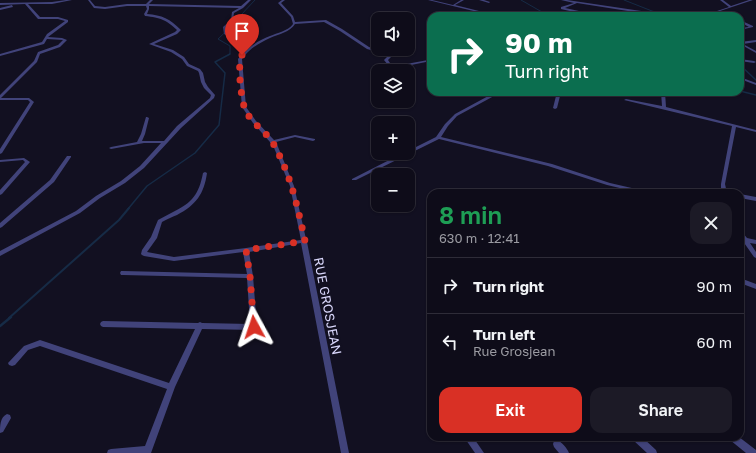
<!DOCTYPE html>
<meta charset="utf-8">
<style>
body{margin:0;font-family:"Golos Text",sans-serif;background:#1c1a26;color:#f1f3f6;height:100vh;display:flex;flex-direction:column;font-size:15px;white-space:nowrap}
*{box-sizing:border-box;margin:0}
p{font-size:13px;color:#9b9ba2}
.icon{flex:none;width:22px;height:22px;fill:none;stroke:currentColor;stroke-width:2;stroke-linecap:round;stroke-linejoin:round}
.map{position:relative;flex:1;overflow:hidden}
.drawer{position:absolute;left:427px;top:189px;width:317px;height:252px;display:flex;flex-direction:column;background:#0e0c19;border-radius:12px;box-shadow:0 1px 3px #0004,0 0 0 1px #2e2c38}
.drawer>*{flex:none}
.guide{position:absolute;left:427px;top:12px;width:317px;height:84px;border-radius:12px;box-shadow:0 1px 3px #0004,0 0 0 1px #2e2c38;background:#0b6e4f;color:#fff;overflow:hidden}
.fabs{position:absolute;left:371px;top:12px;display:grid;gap:8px}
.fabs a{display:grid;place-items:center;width:44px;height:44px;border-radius:8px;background:#0e0c19;box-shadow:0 1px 3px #0004,0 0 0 1px #2e2c38;font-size:20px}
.pin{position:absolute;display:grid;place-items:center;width:34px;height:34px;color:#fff;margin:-41px -17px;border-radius:50% 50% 50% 0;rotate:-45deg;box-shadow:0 0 4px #0007}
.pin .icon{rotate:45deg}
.me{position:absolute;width:44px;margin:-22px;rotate:355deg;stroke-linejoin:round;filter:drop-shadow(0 0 3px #0008)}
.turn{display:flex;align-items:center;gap:14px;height:84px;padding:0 12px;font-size:18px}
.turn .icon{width:52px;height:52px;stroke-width:2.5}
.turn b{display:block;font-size:28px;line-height:34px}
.round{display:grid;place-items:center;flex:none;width:42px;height:42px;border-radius:12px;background:#1c1a26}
.overview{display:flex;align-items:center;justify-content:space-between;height:68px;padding:0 12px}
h1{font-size:24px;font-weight:600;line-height:30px;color:#1e9e55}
.button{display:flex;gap:8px;margin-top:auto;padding:8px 12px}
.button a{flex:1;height:46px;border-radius:12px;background:#d93025;color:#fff;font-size:16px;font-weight:600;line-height:46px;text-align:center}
.button a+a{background:#1c1a26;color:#f1f3f6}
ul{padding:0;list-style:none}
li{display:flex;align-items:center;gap:12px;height:56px;padding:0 12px;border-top:1px solid #2e2c38}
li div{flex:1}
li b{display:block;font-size:15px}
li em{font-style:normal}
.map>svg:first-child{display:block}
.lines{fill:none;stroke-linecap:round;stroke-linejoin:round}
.stream-far3{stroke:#162b46;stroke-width:1}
.stream-far2{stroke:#162b46;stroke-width:1.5}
.stream-far1{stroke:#162b46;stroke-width:2}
.stream{stroke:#162b46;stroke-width:2.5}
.minor{fill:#41437a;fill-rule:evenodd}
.route{stroke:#d93025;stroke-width:7;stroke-dasharray:0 12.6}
.labels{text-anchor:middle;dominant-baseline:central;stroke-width:4;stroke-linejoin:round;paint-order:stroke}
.street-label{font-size:13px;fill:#d8d6fa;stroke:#121021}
</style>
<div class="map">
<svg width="756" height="453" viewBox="0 0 756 453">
<rect width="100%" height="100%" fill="#121021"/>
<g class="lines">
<!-- stream-far3 -->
<path class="stream-far3" d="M521 0 549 16
M624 0 652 11 671 16
M228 55 230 54V46L218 39C232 27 242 13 255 0"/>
<!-- stream-far2 -->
<path class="stream-far2" d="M740 65 756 80
M740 91 756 95
M128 209 147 186 195 153 219 125 225 73 215 62 230 54"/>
<!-- stream-far1 -->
<path class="stream-far1" d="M9 318 119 220 129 208"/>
<!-- stream -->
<path class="stream" d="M0 326 11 317"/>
<!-- minor -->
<path class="minor" d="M66 0H72L52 4H28L40 17H58L68 20V22L48 37 62 38 67 40 60 47 40 54 37 62 1 98H29L34 102 2 153 0 154V149L30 102 28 100H0V95L34 61 38 52 58 45 63 40 47 39 44 44 0 56V54L42 42 47 34 65 21 58 19H38L25 4 0 5V3L52 2Z
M88 0H90L95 6 105 7 127 4H146L150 0H153L149 4 241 6 248 0H251L243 8 234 13 233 20 226 27V33L241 41 242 42 240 43 224 34 223 27 231 20 232 12 239 8 149 6V9L147 14C162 15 170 19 181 30L177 34 154 44 173 50 184 57 189 64 200 69 203 73 205 82 208 87 215 95 214 98 181 128 144 168 125 183 100 198 80 213 0 256V251L76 211 96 196 121 181 140 166 161 143H144L111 149 109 148 111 147 137 142 141 134 146 117H147L149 118 145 134 142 141H164L177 126 210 98 211 95 204 88 201 82 199 73 198 71 187 66 182 59 171 52 149 44 175 32 177 30C165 19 161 18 145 16L144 14 147 9 146 6H127L105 9 94 8Z
M282 0H285L281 3 293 16 295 22 326 20 342 29 369 47 390 53 392 56 388 60 390 63 401 65 428 60 430 61C430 64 431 67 431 70 428 69 426 65 426 62L401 67 388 65 384 60 388 56V55L367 49 340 31 324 22 295 24C290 32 279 34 270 38 259 43 249 49 242 59L246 107 256 121 274 140 295 135 315 139V140L313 141 295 137 276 142 294 186 306 239 308 241 307 242 349 453H341L301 243 249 252 253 276 257 327 256 329 254 330 202 329 175 387 151 453H107L108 450 111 449 145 446 167 389 40 346 28 350 15 365 12 366 9 365 8 363 24 346 40 340 169 383 195 329 103 327 101 326 100 324 101 322 103 321 198 323 200 322 202 323 250 324 247 278 123 275H121L120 273 121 271H123L247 274 243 252 174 261 144 256 142 255 141 254 142 250 151 237 158 220C163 217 168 215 173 212 192 203 199 194 203 173L205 172 207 173C204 194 196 205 177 215 172 217 167 219 162 222L157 238 147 252 174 257 246 248 301 240 290 186 272 143H270V142L253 123 242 107 238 59C247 48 257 41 270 36 277 33 288 31 293 24L291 17 278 3Z
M428 0H432L453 5 461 0H464L455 5 499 16H494Z
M479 0H484L490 2 489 3Z
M561 0H567L648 12 654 16H651L647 14 577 3 565 8 579 11 578 13 561 9V7L574 3Z
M720 0H723L731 6 749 0H753L720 11 726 16H723L717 11 729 7Z
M12 5 13 7 0 10V8Z
M740 20 753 26V27L740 30V28L749 27 740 22Z
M756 40V42L743 44 756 51V53L740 44V42Z
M740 59 754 61 756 62 754 63 740 61Z
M740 77 756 83V85L740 79Z
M499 92H505L494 96 457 116 448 126 441 137 552 164 610 183 649 192 650 193H641L607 185 548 166 439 139 356 180H352V179L403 153H408V151L436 137 445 124 455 114 492 94Z
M557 92H561L557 108 555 109 553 108Z
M661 92H665L666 107 756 130V132L736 127 725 184 727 193H721V184L732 126 624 100 626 99 662 106Z
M67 156H71V157L54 182 2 227 0 228V223L50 180Z
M24 158 30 162 2 194 0 195V190L25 162 23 160 0 162V160Z
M740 194 756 197V201L740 198Z
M740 231 742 232 747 238 756 240V244L750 243 756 252V258L754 257 740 237Z
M740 278 756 284V289L740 283Z
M7 414 10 415 11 418 3 432 0 433C0 426 0 417 7 414Z
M464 437H473L484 453H475Z
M632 437H642L656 450 657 453H647L633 440Z
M729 437H739L756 450V453H746L730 440Z
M557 440C562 442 567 448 569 453H559L554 447 553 444 554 441Z"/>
</g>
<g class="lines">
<!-- route -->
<path class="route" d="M242 55C237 63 241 96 244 106 249 123 267 131 274 145 291 175 298 209 305 241L246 250 250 276 254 327"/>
</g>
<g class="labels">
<!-- street labels -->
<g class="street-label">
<text transform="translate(328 306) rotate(79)">RUE GROSJEAN</text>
</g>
</g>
</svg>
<div class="fabs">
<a><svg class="icon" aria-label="sound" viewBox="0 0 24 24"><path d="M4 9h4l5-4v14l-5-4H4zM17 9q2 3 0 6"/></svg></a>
<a><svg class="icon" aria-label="layers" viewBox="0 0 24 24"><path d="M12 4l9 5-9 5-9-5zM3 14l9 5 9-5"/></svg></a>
<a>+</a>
<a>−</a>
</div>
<div class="pin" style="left:242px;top:55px;background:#d93025"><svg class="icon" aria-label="arrive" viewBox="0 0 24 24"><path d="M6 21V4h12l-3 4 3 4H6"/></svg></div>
<svg class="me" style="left:254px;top:327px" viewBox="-20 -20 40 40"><path d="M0-17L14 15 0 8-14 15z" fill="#d93025" stroke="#fff" stroke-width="4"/></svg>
<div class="guide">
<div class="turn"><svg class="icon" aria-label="right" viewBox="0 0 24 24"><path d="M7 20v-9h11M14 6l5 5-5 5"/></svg><div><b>90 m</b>Turn right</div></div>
</div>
<section class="drawer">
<div class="overview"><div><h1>8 min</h1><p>630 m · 12:41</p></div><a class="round"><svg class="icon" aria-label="close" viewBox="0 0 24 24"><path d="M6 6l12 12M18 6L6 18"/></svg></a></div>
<ul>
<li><svg class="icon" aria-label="right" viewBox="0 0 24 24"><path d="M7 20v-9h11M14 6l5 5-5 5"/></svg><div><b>Turn right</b></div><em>90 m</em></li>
<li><svg class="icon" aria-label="left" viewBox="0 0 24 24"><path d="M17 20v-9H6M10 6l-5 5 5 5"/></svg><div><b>Turn left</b><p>Rue Grosjean</p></div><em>60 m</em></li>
</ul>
<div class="button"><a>Exit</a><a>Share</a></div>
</section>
</div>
